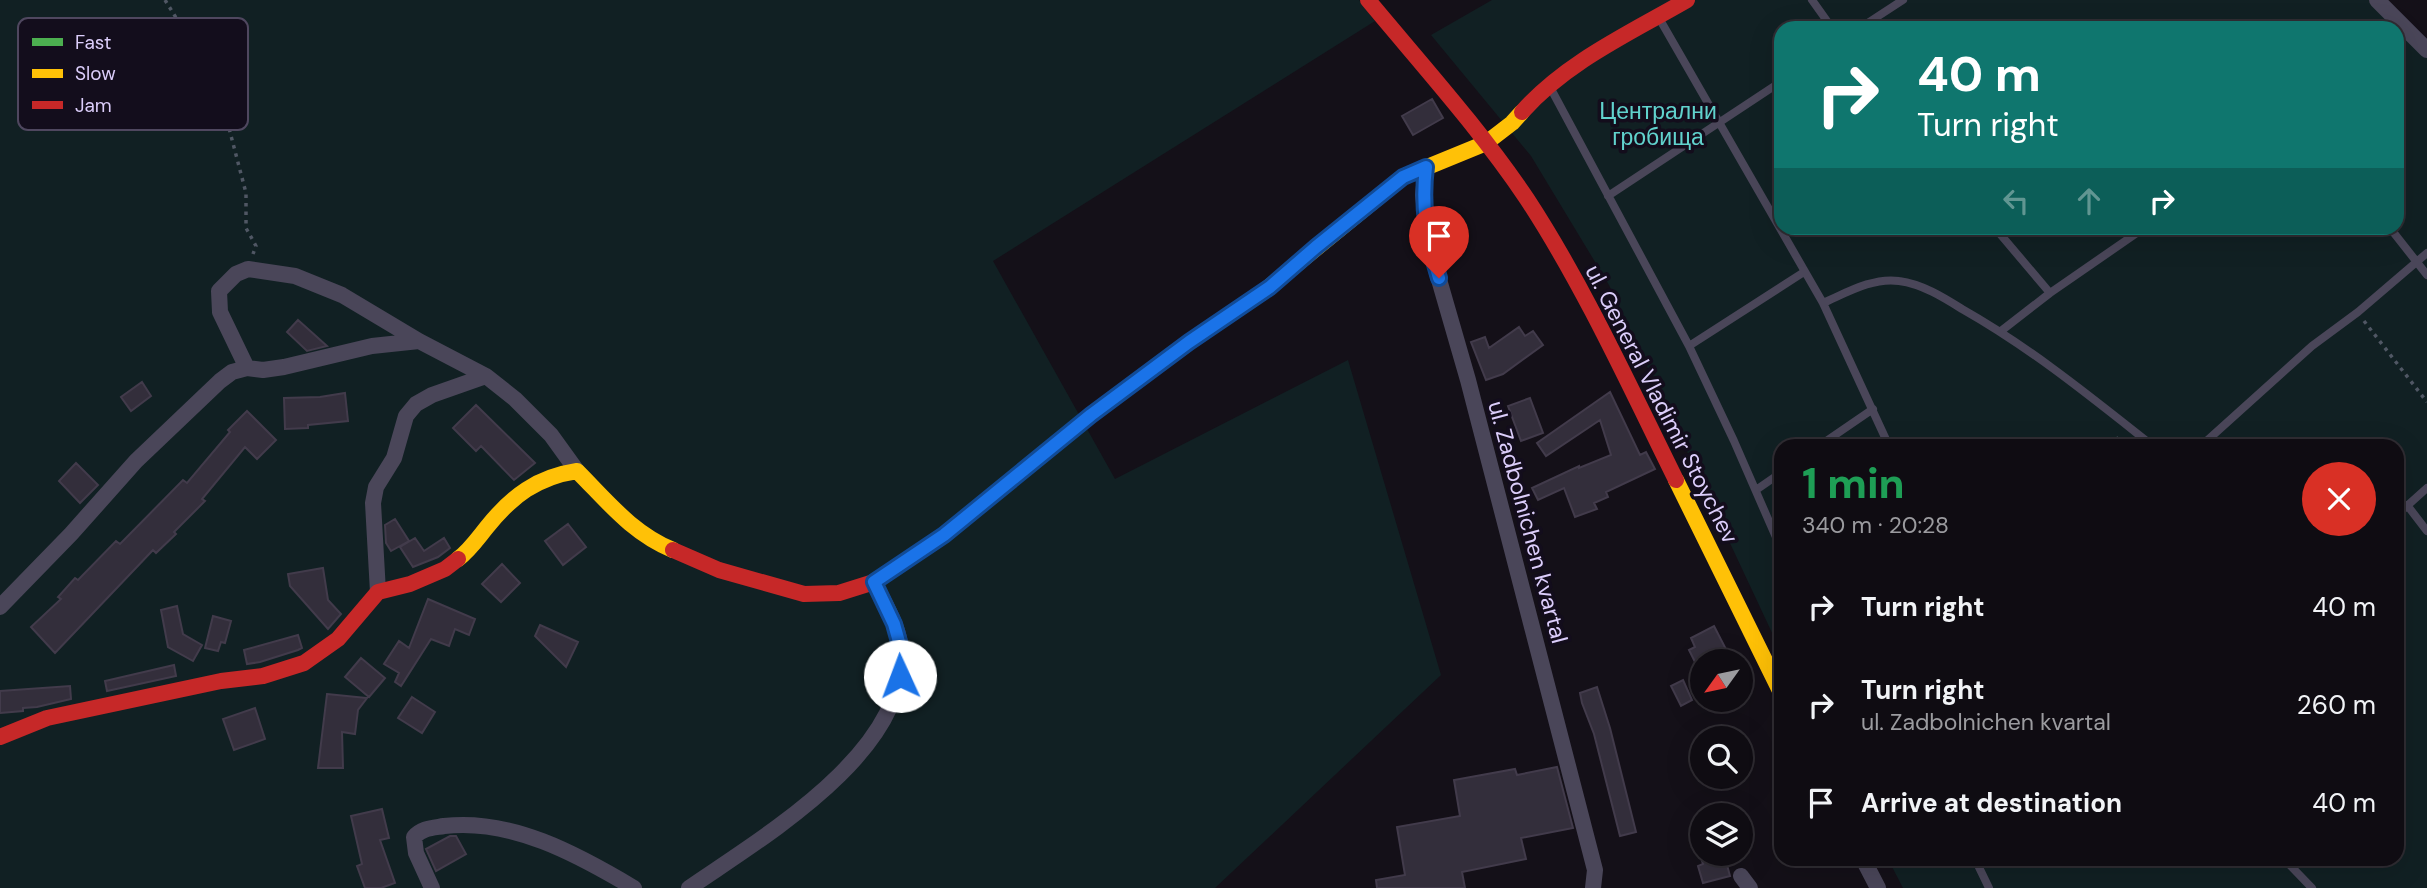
<!DOCTYPE html>
<meta charset="utf-8">
<style>
body{margin:0;font-family:"DM Sans",sans-serif;background:#1d1a20;color:#f1f3f6;height:100vh;display:flex;flex-direction:column;font-size:26px;white-space:nowrap}
*{box-sizing:border-box;margin:0}
p{font-size:23px;color:#9b9b9f}
.icon{flex:none;width:38px;height:38px;fill:none;stroke:currentColor;stroke-width:2;stroke-linecap:round;stroke-linejoin:round}
.map{position:relative;flex:1;overflow:hidden}
.side{position:absolute;left:1774px;top:439px;width:630px;height:427px;display:flex;flex-direction:column;background:#0f0c12;border-radius:21px;box-shadow:0 7px 28px #0002,0 0 0 2px #2f2c32}
.side>*{flex:none}
.hud{position:absolute;left:1774px;top:21px;width:630px;height:214px;border-radius:21px;box-shadow:0 7px 28px #0002,0 0 0 2px #2f2c32;background:#0f766e;color:#fff;overflow:hidden}
.needle{width:46px;rotate:237deg}
.fabs{position:absolute;left:1690px;top:649px;display:grid;gap:14px}
.fabs a{display:grid;place-items:center;width:63px;height:63px;border-radius:50%;background:#0f0c12;box-shadow:0 7px 28px #0002,0 0 0 2px #2f2c32;font-size:35px}
.pin{position:absolute;display:grid;place-items:center;width:60px;height:60px;color:#fff;margin:-72px -30px;border-radius:50% 50% 50% 0;rotate:-45deg;box-shadow:0 0 7px #0007}
.pin .icon{rotate:45deg}
.me{position:absolute;width:77px;margin:-38px;rotate:358deg;stroke-linejoin:round;filter:drop-shadow(0 0 5px #0008)}
.turn{display:flex;align-items:center;gap:24px;height:147px;padding:0 28px;font-size:32px}
.turn .icon{width:91px;height:91px;stroke-width:2.5}
.turn b{display:block;font-size:49px;line-height:60px}
.lanes{display:flex;align-items:center;height:66px;padding:0 28px;background:#0003;justify-content:center;gap:35px;direction:ltr}
.lanes .off{opacity:.35}
.round{display:grid;place-items:center;flex:none;width:74px;height:74px;border-radius:37px;background:#1d1a20}
.head{display:flex;align-items:center;justify-content:space-between;height:119px;padding:0 28px}
h1{font-size:42px;font-weight:800;line-height:52px;color:#1e9e55}
ul{padding:0;list-style:none}
li{display:flex;align-items:center;gap:21px;height:98px;padding:0 28px}
li div{flex:1}
li b{display:block;font-size:26px}
li em{font-style:normal}
.map>svg:first-child{display:block}
.green{fill:#112023;fill-rule:evenodd}
.building{fill:#332e3b;stroke:#423b4b;stroke-width:2}
.lines{fill:none;stroke-linecap:round;stroke-linejoin:round}
.path{stroke:#505764;stroke-width:3.5;stroke-dasharray:3.5 5;stroke-linecap:butt}
.lane{stroke:#4a4659;stroke-width:8}
.street{stroke:#4a4659;stroke-width:16}
.fast{stroke:#4caf50;stroke-width:16}
.slow{stroke:#ffc107;stroke-width:16}
.jam{stroke:#c62828;stroke-width:16}
.route-casing{stroke:#114b97;stroke-width:18}
.route{stroke:#1a73e8;stroke-width:12}
.labels{text-anchor:middle;dominant-baseline:central;stroke-width:7;stroke-linejoin:round;paint-order:stroke}
.park-label{font-size:23px;fill:#61d2cd;stroke:#130d1c}
.street-label{font-size:23px;fill:#dbcdfa;stroke:#130d1c}
.key{fill:#130d1c;stroke:#4f475f;stroke-width:2}
.key-label{font-size:19px;fill:#dbcdfa}
</style>
<div class="map">
<svg width="2427" height="888" viewBox="0 0 2427 888">
<rect width="100%" height="100%" fill="#141018"/>
<!-- green -->
<path class="green" d="M0 0H1359L1375 21 993 261 1115 479 1348 360 1441 675 1215 888H0Z
M1492 0H2383L2427 54V888H1903L1888 859H2398V446H1782L1781 652 1609 285 1531 156 1431 35ZM1782 28H2398V228H1782Z"/>
<!-- building -->
<path class="building" d="M1432 99 1443 118 1413 135 1402 116Z
M298 320 327 346 307 351 287 332Z
M1519 327 1525 336 1533 331 1543 345 1503 374 1486 380 1471 342 1485 337 1489 348Z
M142 382 151 396 131 411 121 397Z
M1610 392 1640 455 1646 452 1655 469 1606 492 1608 497 1594 503 1597 509 1575 517 1564 488 1538 500 1532 488 1579 466V468L1611 455 1600 420 1546 456 1537 443Z
M345 393 348 421 308 425V428L285 429 284 398 320 397Z
M1530 398 1543 433 1521 441 1508 406Z
M476 405 535 463 514 480 481 446 476 451 453 428Z
M247 411 276 440 257 459 245 447 202 499 205 501 174 532 176 534 156 553 153 550 55 653 31 627 61 599 58 597 75 578 78 580 116 541 120 544 183 480 187 483 230 432 228 430Z
M76 463 98 485 80 503 59 481Z
M395 519 409 541 391 551 386 543 385 525Z
M568 524 586 547 563 565 545 541Z
M415 538 424 551 444 538 450 548 438 557 413 567 400 547Z
M502 564 520 583 501 602 482 584Z
M323 568 328 600 341 614 328 629 290 586 288 574Z
M428 599 475 619 469 635 455 629 449 646 431 639 401 686 395 682 399 673 384 664 399 641 409 648Z
M177 606 183 634 202 645 193 661 168 647 161 610Z
M213 616 231 621 225 643 221 642 218 651 205 648Z
M540 625 578 642 566 667 535 636Z
M1714 626 1730 657 1720 662H1695L1689 650 1695 647 1691 638Z
M298 635 302 648 298 650 260 662 247 664 244 650Z
M361 658 385 678 369 697 345 677Z
M174 665 176 676 107 691 105 681Z
M1683 680 1692 700 1681 706 1671 686Z
M70 686 71 699 37 707 23 708V711L0 713V691Z
M1597 687 1610 728 1636 832 1620 836 1594 734 1582 703 1580 693Z
M327 694 367 698 358 710 355 734 342 732 343 768H318Z
M412 697 435 712 422 733 398 718Z
M255 708 265 739 234 750 223 719Z
M1557 767 1573 828 1521 838 1526 859 1462 872 1465 888H1377L1376 880 1405 875 1397 827 1460 816 1454 780 1515 769 1517 775Z
M382 809 389 838 380 840 395 883 381 888H365L357 866 362 864 351 816Z
M450 836H456L466 854 436 871 426 849Z
M1700 854H1724L1730 876 1703 883 1698 866 1703 864Z"/>
<g class="lines">
<!-- path -->
<path class="path" d="M165 0 193 45 224 109 246 193V228L256 246 253 254
M2364 321 2427 402
M2110 446 2120 436"/>
<!-- lane -->
<path class="lane" d="M1812 0 1832 28
M1659 18 1823 303 1889 446
M1860 28 1903 0
M1550 87 1689 346 1734 441 1782 551
M1608 196 1782 81
M1995 228 2050 293
M2390 228 2427 275
M1823 303C1846 293 1873 277 1899 281 1922 284 1943 297 1962 309 2031 348 2091 397 2153 446
M2001 331 2050 293 2144 228
M1689 346 1804 272
M1819 446 1873 409
M2201 446 2312 346 2358 312 2427 253
M1756 490 1782 472
M2407 505 2427 531
M2398 514 2427 488
M1975 859 1989 888
M2284 859 2312 888"/>
<!-- street -->
<path class="street" d="M2377 0 2427 50
M1426 167 1423 195 1429 245 1468 380 1595 870 1593 888
M247 368 220 312 219 291 236 274 248 269 295 276 342 295 419 341
M378 592 373 503 376 487 394 458 406 416 416 404 432 395 486 376
M0 607 71 534 136 461 220 381 232 372 247 368 263 370 284 367 372 346 419 341 486 376 515 399 551 435 577 471
M1863 859 1878 888
M1741 876 1750 888
M432 888 416 853 414 837C422 828 432 828 444 826 511 818 577 854 634 888
M689 888C761 838 908 753 901 651 900 627 884 603 874 582"/>
<!-- fast -->
<path class="fast" d="M940 538 1091 415 1189 342 1263 292"/>
<!-- slow -->
<path class="slow" d="M1263 292 1403 177 1486 143 1512 123 1522 112
M1676 480 1782 695
M458 559C470 550 478 538 487 527 512 496 537 477 577 471 608 502 632 533 673 550"/>
<!-- jam -->
<path class="jam" d="M1368 0C1422 65 1480 129 1527 199 1584 286 1630 387 1676 480
M1522 112C1566 62 1630 33 1687 0
M673 550 719 570 804 594 839 593 874 582 940 538
M0 737 47 718 221 681 263 676 304 663 338 639 378 592 410 584 445 569 458 559"/>
</g>
<g class="lines">
<!-- route casing -->
<g class="route-casing">
<path id="route" d="M900 676 901 649 894 624 874 582 944 535 1091 415 1189 342 1270 287 1316 247 1403 177 1426 167C1421 207 1427 239 1439 278"/>
</g>
<!-- route -->
<use href="#route" class="route"/>
</g>
<g class="labels">
<!-- park labels -->
<g class="park-label">
<text x="1658" y="111">Централни<tspan x="1658" dy="26">гробища</tspan></text>
</g>
<!-- street labels -->
<g class="street-label">
<text transform="translate(1662 404) rotate(63)">ul. General Vladimir Stoychev</text>
<text transform="translate(1528 522) rotate(75)">ul. Zadbolnichen kvartal</text>
</g>
</g>
<!-- legend -->
<rect x="18" y="18" width="230" height="112" rx="10" class="key"/>
<rect x="32" y="38" width="31" height="8" fill="#4caf50"/>
<rect x="32" y="69" width="31" height="9" fill="#ffc107"/>
<rect x="32" y="101" width="31" height="8" fill="#c62828"/>
<g class="key-label">
<text x="75" y="49">Fast</text>
<text x="75" y="80">Slow</text>
<text x="75" y="112">Jam</text>
</g>
</svg>
<div class="fabs">
<a><svg class="needle" viewBox="-14 -14 28 28"><path d="M0-13l5 13h-10z" fill="#e53935"/><path d="M0 13l5-13h-10z" fill="#9b9b9f"/></svg></a>
<a><svg class="icon" aria-label="search" viewBox="0 0 24 24"><circle cx="10" cy="10" r="6"/><path d="M15 15l6 6"/></svg></a>
<a><svg class="icon" aria-label="layers" viewBox="0 0 24 24"><path d="M12 4l9 5-9 5-9-5zM3 14l9 5 9-5"/></svg></a>
</div>
<div class="pin" style="left:1439px;top:278px;background:#d93025"><svg class="icon" aria-label="arrive" viewBox="0 0 24 24"><path d="M6 21V4h12l-3 4 3 4H6"/></svg></div>
<svg class="me" style="left:900px;top:676px" viewBox="-20 -20 40 40"><circle r="19" fill="#fff"/><path d="M0-13L10 11 0 6-10 11z" fill="#1a73e8"/></svg>
<div class="hud">
<div class="turn"><svg class="icon" aria-label="right" viewBox="0 0 24 24"><path d="M7 20v-9h11M14 6l5 5-5 5"/></svg><div><b>40 m</b>Turn right</div></div>
<div class="lanes"><svg class="icon off" aria-label="left" viewBox="0 0 24 24"><path d="M17 20v-9H6M10 6l-5 5 5 5"/></svg><svg class="icon off" aria-label="ahead" viewBox="0 0 24 24"><path d="M12 20V5M6 11l6-6 6 6"/></svg><svg class="icon" aria-label="right" viewBox="0 0 24 24"><path d="M7 20v-9h11M14 6l5 5-5 5"/></svg></div>
</div>
<section class="side">
<div class="head"><div><h1>1 min</h1><p>340 m · 20:28</p></div><a class="round" style="background:#d93025;color:#fff"><svg class="icon" aria-label="close" viewBox="0 0 24 24"><path d="M6 6l12 12M18 6L6 18"/></svg></a></div>
<ul>
<li><svg class="icon" aria-label="right" viewBox="0 0 24 24"><path d="M7 20v-9h11M14 6l5 5-5 5"/></svg><div><b>Turn right</b></div><em>40 m</em></li>
<li><svg class="icon" aria-label="right" viewBox="0 0 24 24"><path d="M7 20v-9h11M14 6l5 5-5 5"/></svg><div><b>Turn right</b><p>ul. Zadbolnichen kvartal</p></div><em>260 m</em></li>
<li><svg class="icon" aria-label="arrive" viewBox="0 0 24 24"><path d="M6 21V4h12l-3 4 3 4H6"/></svg><div><b>Arrive at destination</b></div><em>40 m</em></li>
</ul>
</section>
</div>
